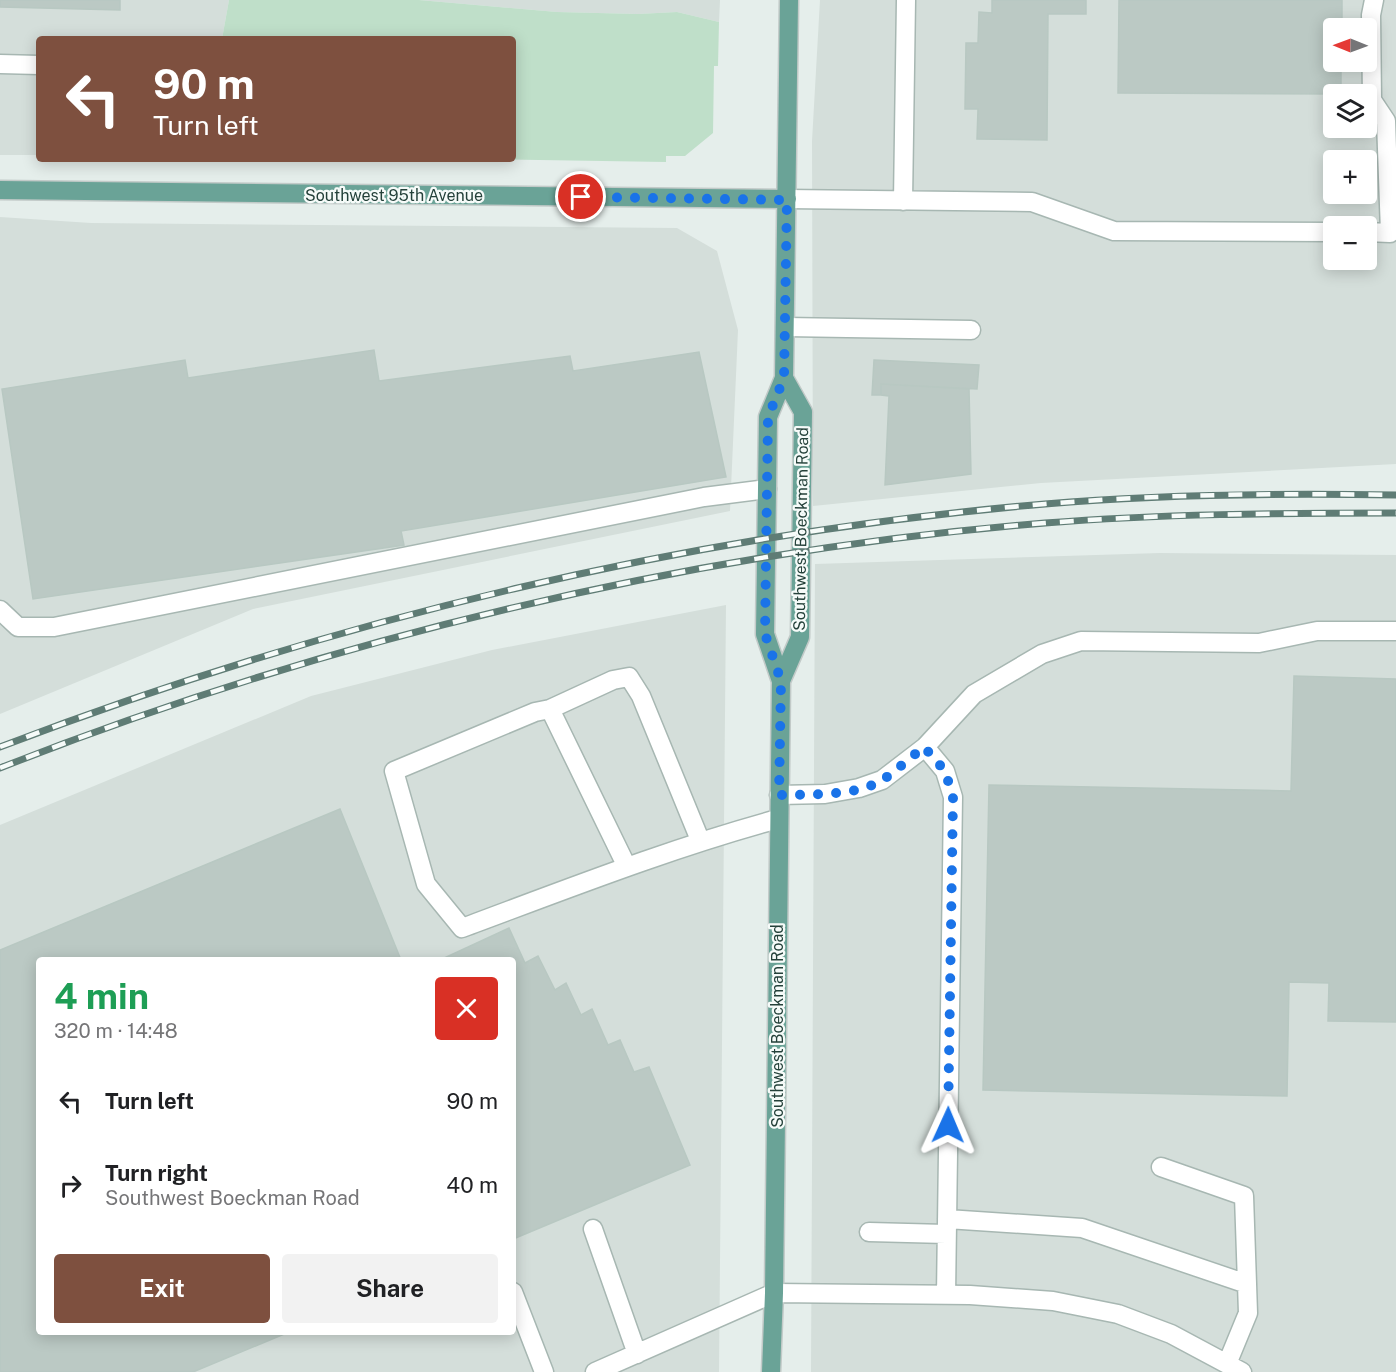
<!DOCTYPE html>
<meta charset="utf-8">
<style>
body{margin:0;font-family:"Public Sans",sans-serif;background:#f2f2f2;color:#202124;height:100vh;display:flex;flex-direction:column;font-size:22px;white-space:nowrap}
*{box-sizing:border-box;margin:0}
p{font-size:20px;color:#757577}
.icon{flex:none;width:33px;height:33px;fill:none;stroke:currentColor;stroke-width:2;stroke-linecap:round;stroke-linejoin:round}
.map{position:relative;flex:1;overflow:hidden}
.sheet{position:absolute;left:36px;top:957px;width:480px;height:378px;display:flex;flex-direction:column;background:#fff;border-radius:6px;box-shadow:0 3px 15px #0003}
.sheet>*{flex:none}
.guide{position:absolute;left:36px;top:36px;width:480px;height:126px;border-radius:6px;box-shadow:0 3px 15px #0003;background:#7e503f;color:#fff;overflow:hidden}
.needle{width:39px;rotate:271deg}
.controls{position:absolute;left:1323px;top:18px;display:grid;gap:12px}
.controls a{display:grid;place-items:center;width:54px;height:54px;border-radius:6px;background:#fff;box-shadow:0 3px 15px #0003;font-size:30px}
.pin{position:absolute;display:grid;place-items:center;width:51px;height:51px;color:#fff;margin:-26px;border:3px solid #fff;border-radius:50%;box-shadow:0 2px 6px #0007}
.me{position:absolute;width:66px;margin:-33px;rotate:1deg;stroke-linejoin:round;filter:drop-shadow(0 0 4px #0008)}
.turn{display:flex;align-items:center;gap:21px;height:126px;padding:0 18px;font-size:27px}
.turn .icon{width:78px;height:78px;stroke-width:2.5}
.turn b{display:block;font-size:42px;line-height:51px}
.round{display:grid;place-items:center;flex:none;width:63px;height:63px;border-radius:6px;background:#f2f2f2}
.headline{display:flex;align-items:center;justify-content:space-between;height:102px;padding:0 18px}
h1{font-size:36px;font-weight:700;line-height:45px;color:#1e9e55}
.primary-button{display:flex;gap:12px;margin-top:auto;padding:12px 18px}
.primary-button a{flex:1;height:69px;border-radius:6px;background:#7e503f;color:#fff;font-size:24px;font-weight:700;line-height:69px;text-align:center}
.primary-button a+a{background:#f2f2f2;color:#202124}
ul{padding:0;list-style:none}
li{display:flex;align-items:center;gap:18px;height:84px;padding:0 18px}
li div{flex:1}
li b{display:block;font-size:22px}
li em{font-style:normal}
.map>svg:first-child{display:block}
.built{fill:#d4deda;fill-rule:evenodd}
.green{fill:#bfdfc9}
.building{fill:#bbc9c4;stroke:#b8c8c2;stroke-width:1.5}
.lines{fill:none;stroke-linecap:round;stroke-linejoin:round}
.minor-casing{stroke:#a7b7b2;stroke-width:21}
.major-casing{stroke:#c2cac8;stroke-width:21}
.minor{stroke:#fff;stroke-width:18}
.major{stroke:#6aa397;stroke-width:18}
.rail-casing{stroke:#5f7c75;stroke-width:7}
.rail{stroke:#f6fbf9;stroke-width:4.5;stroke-dasharray:14;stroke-linecap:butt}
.route{stroke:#1a73e8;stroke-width:10;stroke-dasharray:0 18}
.labels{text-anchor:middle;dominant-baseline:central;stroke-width:4.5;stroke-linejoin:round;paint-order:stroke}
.street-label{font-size:16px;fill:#24413a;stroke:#f6fbf9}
</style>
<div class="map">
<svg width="1396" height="1372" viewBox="0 0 1396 1372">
<rect width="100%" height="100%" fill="#e5eeeb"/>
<!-- built -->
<path class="built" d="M0 0H229L222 39H39V155H0Z
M419 0H720L719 22 677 12 638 14 557 12Z
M820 0H1396V464L1041 483 813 506 812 141ZM1334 28H1366V62H1334ZM1334 94H1366V128H1334ZM1334 160H1366V194H1334ZM1334 226H1366V260H1334Z
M0 217 91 223 677 228 717 251 738 330 730 511 253 609 0 714Z
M1160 553 1396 555V1372H811L815 564Z
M726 605 719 1372H0V825L311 696 492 650ZM39 960H513V1332H39Z"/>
<!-- green -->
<path class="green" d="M229 0H419L557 12 638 14 677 12 719 22 718 66H714L713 133 685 156H666V162L475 159H513V39H222Z"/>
<!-- building -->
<path class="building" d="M0 0H120V10L0 7Z
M992 0H1086V14H1048L1047 140 977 139 978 109H965L966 43H978L979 12 992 13Z
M1119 0H1342V28H1334V62H1341V94L1118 93Z
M374 350 379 381 570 356 573 371 699 352 726 477 401 531 404 545 33 599 2 389 185 360 188 378Z
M874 360 979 365 977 389 881 384V395H872Z
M881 384 969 389 971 474 885 485 889 396 881 395Z
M1294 676 1396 679V1022L1328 1021 1329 983 1289 982 1287 1096 983 1090 989 785 1291 791Z
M340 809 401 960H39V1332H289L193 1372H0V950Z
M509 928 525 963 538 956 555 990 566 983 581 1015 592 1009 608 1045 620 1040 634 1072 649 1067 690 1165 513 1239V960H440Z"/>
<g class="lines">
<!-- minor casing -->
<g class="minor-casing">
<path id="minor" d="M0 64 39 65
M787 199 1032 202 1114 231 1334 232
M903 201 906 0
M1366 232 1390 233 1386 121 1372 100 1371 15 1374 0
M786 327 971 330
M0 610 18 627H54L704 497 767 489
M550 709 613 680 629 677 641 696 700 840
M925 747 945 771 953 797 946 1295
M779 795 825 794 859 788 882 780 925 747 974 694 1042 654 1081 641 1259 643 1317 631H1396
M627 867 550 709 535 712 394 771 426 884 462 928C567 889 671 848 778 819
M1161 1167 1244 1196 1248 1313 1227 1364
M947 1219 1082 1228 1247 1284
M593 1229 637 1354
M869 1232 946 1234
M513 1292 544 1372
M595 1372 774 1293 970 1295 1053 1301 1118 1314 1171 1334 1242 1372"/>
</g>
<!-- major casing -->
<g class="major-casing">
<path id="major" d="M0 190 787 199
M781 681 800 637 803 412 784 378
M771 1372 774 1293 781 681 765 634 768 417 784 378 789 0"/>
</g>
<!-- minor -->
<use href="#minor" class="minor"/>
<!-- major -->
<use href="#major" class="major"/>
<!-- rail casing -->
<g class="rail-casing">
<path id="rail" d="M0 747C335 619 688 534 1045 504 1161 494 1279 493 1396 495
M0 768C327 639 694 551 1045 523 1161 514 1279 513 1396 513"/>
</g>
<!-- rail -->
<use href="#rail" class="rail"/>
</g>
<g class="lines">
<!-- route -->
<path class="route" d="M581 197 787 200 784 378 768 417 765 634 781 681 779 795C811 794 856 797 884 779 898 769 911 757 924 747L945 771 953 797 948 1125"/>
</g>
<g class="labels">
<!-- street labels -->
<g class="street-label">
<text x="394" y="195">Southwest 95th Avenue</text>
<text transform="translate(801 529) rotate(-89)">Southwest Boeckman Road</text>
<text transform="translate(777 1026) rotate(-90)">Southwest Boeckman Road</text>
</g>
</g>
</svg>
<div class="controls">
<a><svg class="needle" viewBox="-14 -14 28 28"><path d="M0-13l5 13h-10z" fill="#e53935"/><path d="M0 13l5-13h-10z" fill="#757577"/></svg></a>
<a><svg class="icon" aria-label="layers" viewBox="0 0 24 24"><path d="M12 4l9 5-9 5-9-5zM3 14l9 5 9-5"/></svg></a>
<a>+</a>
<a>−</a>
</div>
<div class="pin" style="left:581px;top:197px;background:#d93025"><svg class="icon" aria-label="arrive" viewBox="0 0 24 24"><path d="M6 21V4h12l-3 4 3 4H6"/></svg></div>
<svg class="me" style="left:948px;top:1125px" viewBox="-20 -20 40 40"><path d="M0-17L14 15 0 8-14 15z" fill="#1a73e8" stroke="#fff" stroke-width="4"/></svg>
<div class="guide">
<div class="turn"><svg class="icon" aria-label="left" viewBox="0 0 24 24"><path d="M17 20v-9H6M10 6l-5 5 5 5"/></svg><div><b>90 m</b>Turn left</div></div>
</div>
<section class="sheet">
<div class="headline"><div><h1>4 min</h1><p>320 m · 14:48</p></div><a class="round" style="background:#d93025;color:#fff"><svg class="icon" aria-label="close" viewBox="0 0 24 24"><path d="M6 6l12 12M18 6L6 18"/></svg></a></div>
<ul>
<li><svg class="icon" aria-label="left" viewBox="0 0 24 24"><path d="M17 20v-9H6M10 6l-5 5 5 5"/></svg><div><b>Turn left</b></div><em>90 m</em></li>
<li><svg class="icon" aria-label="right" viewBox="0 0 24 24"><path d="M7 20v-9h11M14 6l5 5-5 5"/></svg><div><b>Turn right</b><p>Southwest Boeckman Road</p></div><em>40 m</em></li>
</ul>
<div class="primary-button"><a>Exit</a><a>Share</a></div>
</section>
</div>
